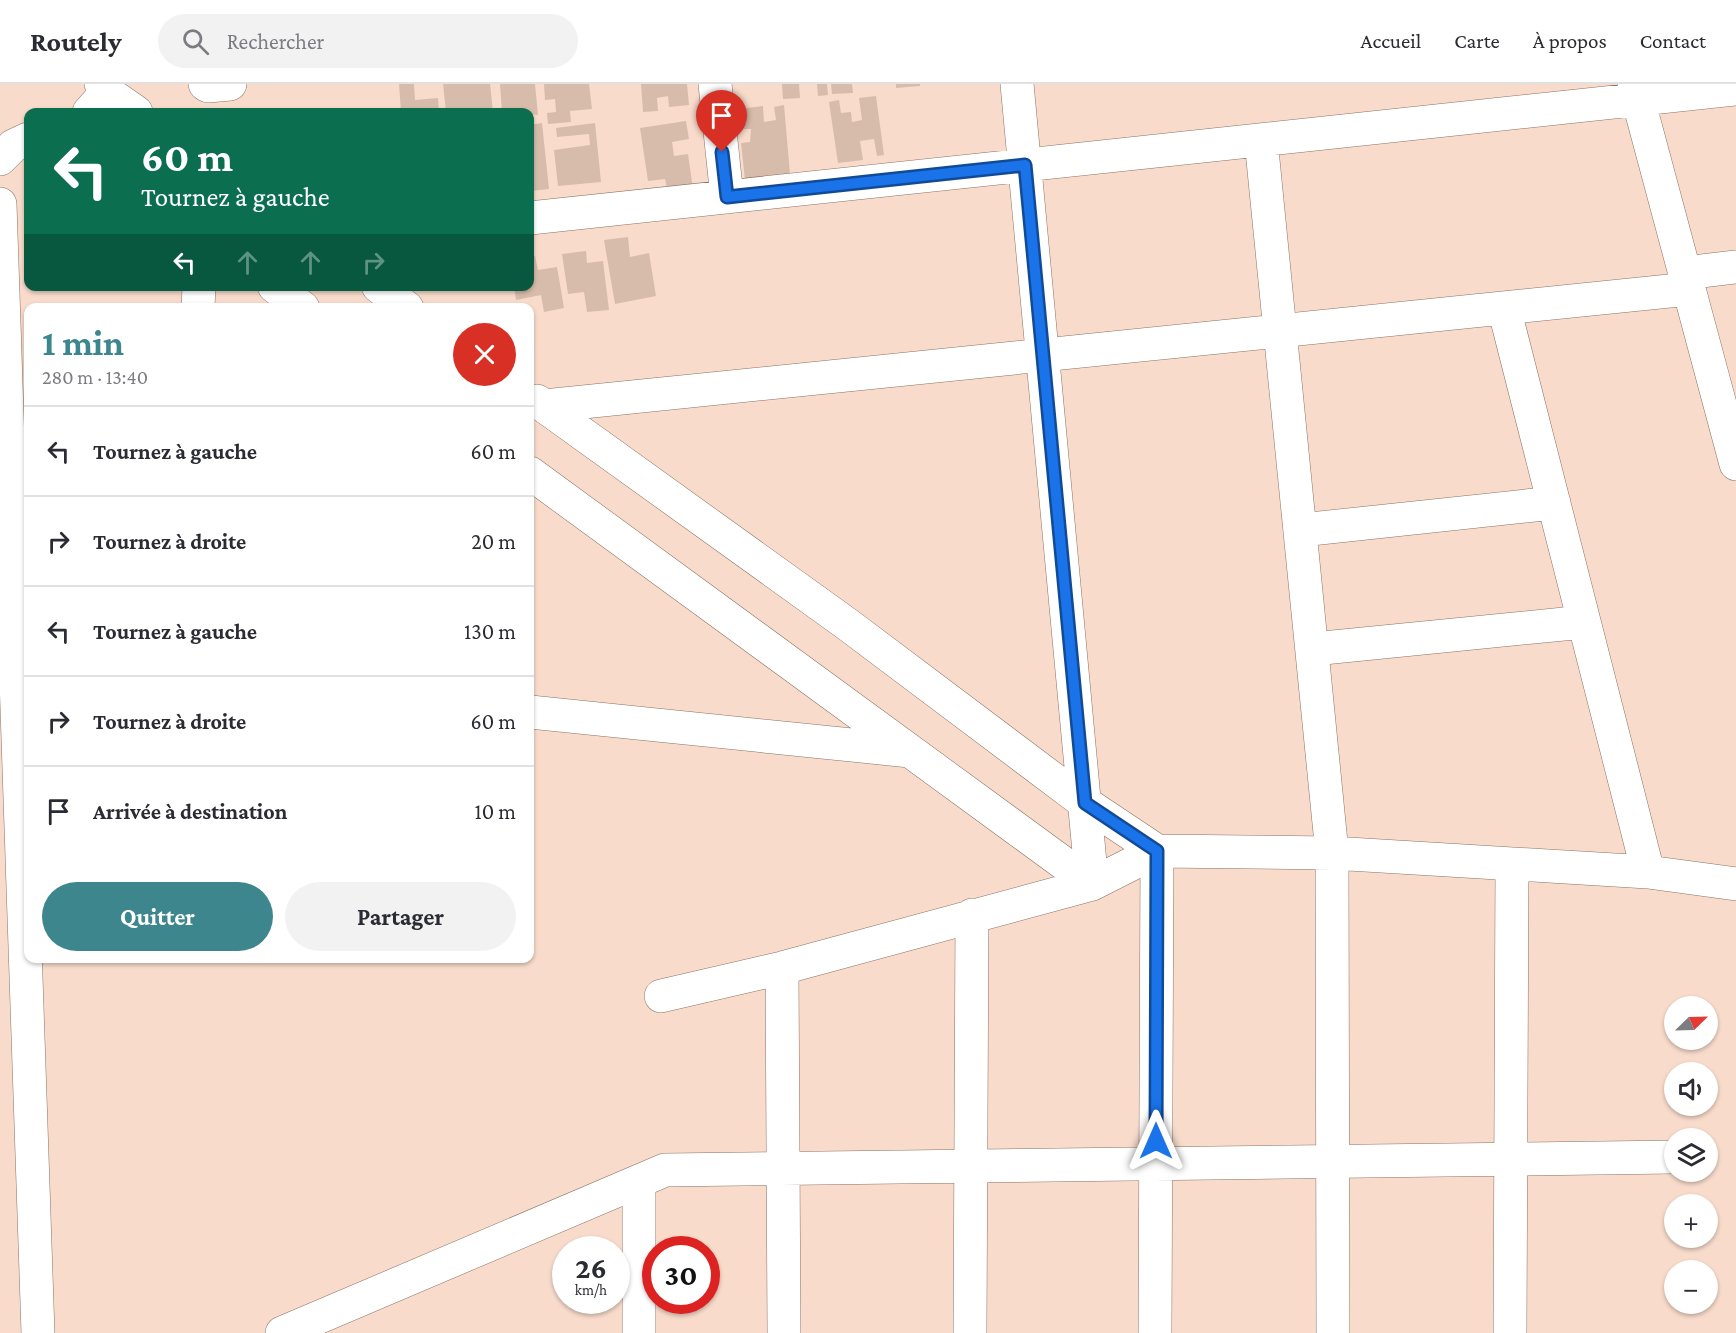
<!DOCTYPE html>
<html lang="fr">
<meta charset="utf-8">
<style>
body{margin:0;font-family:"Crimson Pro",serif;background:#f2f2f3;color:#2b2b33;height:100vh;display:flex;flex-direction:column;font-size:22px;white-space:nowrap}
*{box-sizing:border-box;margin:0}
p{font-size:20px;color:#7c7c81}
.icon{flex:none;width:33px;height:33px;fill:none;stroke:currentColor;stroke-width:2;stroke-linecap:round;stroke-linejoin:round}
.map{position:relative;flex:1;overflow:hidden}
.details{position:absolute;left:24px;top:219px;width:510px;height:660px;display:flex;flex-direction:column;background:#fff;border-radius:12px;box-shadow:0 2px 4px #0004}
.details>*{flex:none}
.banner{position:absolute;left:24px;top:24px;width:510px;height:183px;border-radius:12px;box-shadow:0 2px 4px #0004;background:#0b6e4f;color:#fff;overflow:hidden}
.needle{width:39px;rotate:67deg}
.controls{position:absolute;left:1664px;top:912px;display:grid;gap:12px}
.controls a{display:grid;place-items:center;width:54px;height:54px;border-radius:50%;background:#fff;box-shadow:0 2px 4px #0004;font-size:30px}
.speed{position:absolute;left:552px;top:1152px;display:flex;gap:12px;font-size:30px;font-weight:700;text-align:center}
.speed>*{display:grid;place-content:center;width:78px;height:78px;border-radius:50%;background:#fff;box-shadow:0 2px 4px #0004;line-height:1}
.speed small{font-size:15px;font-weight:400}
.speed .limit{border:9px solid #d22;background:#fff;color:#111}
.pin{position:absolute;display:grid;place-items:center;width:51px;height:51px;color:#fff;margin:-62px -26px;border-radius:50% 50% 50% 0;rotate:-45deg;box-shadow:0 0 6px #0007}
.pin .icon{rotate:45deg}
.me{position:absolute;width:66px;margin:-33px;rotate:0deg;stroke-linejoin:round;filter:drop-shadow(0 0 4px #0008)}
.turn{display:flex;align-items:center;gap:21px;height:126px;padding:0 18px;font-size:27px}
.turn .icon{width:78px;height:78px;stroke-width:2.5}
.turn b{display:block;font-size:42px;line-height:51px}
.lanes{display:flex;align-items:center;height:57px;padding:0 18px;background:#0003;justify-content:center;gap:30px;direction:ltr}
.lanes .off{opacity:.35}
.round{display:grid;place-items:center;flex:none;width:63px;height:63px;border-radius:32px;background:#f2f2f3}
.head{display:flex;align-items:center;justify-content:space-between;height:102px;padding:0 18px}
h1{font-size:36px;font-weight:700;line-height:45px;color:#3e868d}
.cta{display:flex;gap:12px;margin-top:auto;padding:12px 18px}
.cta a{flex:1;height:69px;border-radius:36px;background:#3e868d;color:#fff;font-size:24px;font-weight:700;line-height:69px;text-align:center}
.cta a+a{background:#f2f2f3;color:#2b2b33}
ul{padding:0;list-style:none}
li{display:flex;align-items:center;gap:18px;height:90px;padding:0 18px;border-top:2px solid #e1e1e2}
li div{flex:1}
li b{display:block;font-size:22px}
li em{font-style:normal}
header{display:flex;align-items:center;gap:36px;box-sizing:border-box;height:84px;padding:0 30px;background:#fff;border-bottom:2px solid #e1e1e2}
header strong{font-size:28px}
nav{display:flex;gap:33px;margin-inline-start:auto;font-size:21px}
.search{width:420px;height:54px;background:#f2f2f3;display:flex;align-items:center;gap:15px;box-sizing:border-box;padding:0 21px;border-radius:33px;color:#7c7c81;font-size:22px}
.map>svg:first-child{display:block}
.building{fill:#d8bcab}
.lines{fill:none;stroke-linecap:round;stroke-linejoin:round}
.minor-casing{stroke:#8c7263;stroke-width:34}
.minor{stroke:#fff;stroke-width:33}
.route-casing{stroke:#114b97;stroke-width:15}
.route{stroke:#1a73e8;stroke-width:10}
</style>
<header>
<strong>Routely</strong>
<div class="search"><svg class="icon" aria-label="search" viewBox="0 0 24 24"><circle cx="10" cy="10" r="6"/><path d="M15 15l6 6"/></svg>Rechercher</div>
<nav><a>Accueil</a><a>Carte</a><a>À propos</a><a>Contact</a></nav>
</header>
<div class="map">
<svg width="1736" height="1249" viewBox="0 0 1736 1249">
<rect width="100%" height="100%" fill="#f8dbcb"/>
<!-- building -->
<path class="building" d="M399 0H414L415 16 438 14 439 28H401Z
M443 0H490L493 28H446Z
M500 0H535L538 31 502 28Z
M544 0H589L592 25 570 27 571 38 548 40 547 29 556 28 555 15 545 16Z
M641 0H687L689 21 669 23 668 12 657 14 658 27 643 28Z
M782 0H799L800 14 783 15Z
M817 0H827L828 11 818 12Z
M831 0H852L853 9 832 10Z
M896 0H920V2L896 4Z
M876 12 884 71 877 72 874 55 860 57 863 76 838 79 829 18 839 16 841 29 851 28 852 38 862 36 859 14Z
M784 21 790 90 745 96 741 59 750 58 751 45H741L739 25 763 22 764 38 776 36 774 23Z
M686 37 689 55 672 58 674 72 688 70 693 105 668 110 665 95 648 97 640 44Z
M542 39 549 105 530 107V41Z
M595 39 601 98 558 102 554 66 590 61 589 50 557 53 556 44Z
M628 153 630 173 649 169 656 212 615 220 604 156Z
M586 167 587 179 603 177 609 226 587 228 584 208 568 210 562 170Z
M530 172H535L538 186 557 183 564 224 544 228 541 211 516 216 514 202H530Z"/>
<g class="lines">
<!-- minor casing -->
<g class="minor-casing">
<path id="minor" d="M101 0 107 8 136 28
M205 0 208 2 230 0
M715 0 727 113
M1017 0 1092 800
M1634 0 1736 380
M89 28 107 8
M1261 56 1332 769 1333 1249
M0 75 13 62 28 55
M0 120 38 1249
M530 134 1736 5
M1684 189 1736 183
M274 202 303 224
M378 202 407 224
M198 224 199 202
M1504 224 1648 788
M537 317 847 540 1085 719 1157 767
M544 322 1689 205
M530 389 1092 800
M1301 446 1554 419
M1313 565 1584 538
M530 628 910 667
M782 884 784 1249
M661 912 782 884 1092 800 1157 767 1332 769 1648 788 1736 800
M639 1098V1249
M282 1249 665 1086 1674 1073
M970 1249 972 831
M1155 1249 1157 767
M1510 1249 1512 780"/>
</g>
<!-- minor -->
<use href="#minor" class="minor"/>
</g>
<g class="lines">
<!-- route casing -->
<g class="route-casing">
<path id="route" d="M722 68 727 113 1025 81 1085 719 1157 767 1156 1057"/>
</g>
<!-- route -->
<use href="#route" class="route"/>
</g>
</svg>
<div class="controls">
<a><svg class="needle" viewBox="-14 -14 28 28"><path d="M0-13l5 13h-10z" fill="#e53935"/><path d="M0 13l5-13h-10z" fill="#7c7c81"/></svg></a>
<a><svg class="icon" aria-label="sound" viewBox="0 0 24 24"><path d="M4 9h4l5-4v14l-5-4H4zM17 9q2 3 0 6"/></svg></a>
<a><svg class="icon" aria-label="layers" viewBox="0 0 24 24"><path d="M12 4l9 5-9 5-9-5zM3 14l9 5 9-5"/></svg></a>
<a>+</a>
<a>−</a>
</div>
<div class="speed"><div>26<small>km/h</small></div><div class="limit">30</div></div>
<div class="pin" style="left:722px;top:68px;background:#d93025"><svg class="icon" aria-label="arrive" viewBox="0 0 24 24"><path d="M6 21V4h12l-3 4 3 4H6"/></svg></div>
<svg class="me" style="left:1156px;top:1057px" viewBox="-20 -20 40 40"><path d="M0-17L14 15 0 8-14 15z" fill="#1a73e8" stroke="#fff" stroke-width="4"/></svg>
<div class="banner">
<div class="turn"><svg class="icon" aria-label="left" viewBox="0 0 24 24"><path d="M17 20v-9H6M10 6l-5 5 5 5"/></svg><div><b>60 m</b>Tournez à gauche</div></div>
<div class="lanes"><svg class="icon" aria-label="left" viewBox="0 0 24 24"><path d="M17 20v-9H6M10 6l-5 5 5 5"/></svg><svg class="icon off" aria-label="ahead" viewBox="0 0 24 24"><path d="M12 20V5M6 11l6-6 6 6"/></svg><svg class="icon off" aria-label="ahead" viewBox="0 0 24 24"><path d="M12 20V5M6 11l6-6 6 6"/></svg><svg class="icon off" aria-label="right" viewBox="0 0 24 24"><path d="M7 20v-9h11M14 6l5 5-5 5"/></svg></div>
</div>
<section class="details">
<div class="head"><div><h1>1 min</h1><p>280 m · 13:40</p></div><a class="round" style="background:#d93025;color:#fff"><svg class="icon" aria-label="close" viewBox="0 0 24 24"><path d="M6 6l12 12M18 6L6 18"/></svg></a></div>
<ul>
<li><svg class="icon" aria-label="left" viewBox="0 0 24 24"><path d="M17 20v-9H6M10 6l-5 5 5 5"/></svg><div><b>Tournez à gauche</b></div><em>60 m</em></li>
<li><svg class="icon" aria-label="right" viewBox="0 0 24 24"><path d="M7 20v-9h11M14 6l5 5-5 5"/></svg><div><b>Tournez à droite</b></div><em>20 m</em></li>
<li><svg class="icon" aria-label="left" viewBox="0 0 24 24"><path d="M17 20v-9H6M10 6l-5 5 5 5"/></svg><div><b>Tournez à gauche</b></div><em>130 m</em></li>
<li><svg class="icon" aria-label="right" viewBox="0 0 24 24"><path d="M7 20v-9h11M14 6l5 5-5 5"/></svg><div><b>Tournez à droite</b></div><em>60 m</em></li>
<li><svg class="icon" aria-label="arrive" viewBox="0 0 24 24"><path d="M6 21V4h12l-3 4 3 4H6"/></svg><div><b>Arrivée à destination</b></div><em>10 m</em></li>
</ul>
<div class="cta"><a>Quitter</a><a>Partager</a></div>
</section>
</div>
